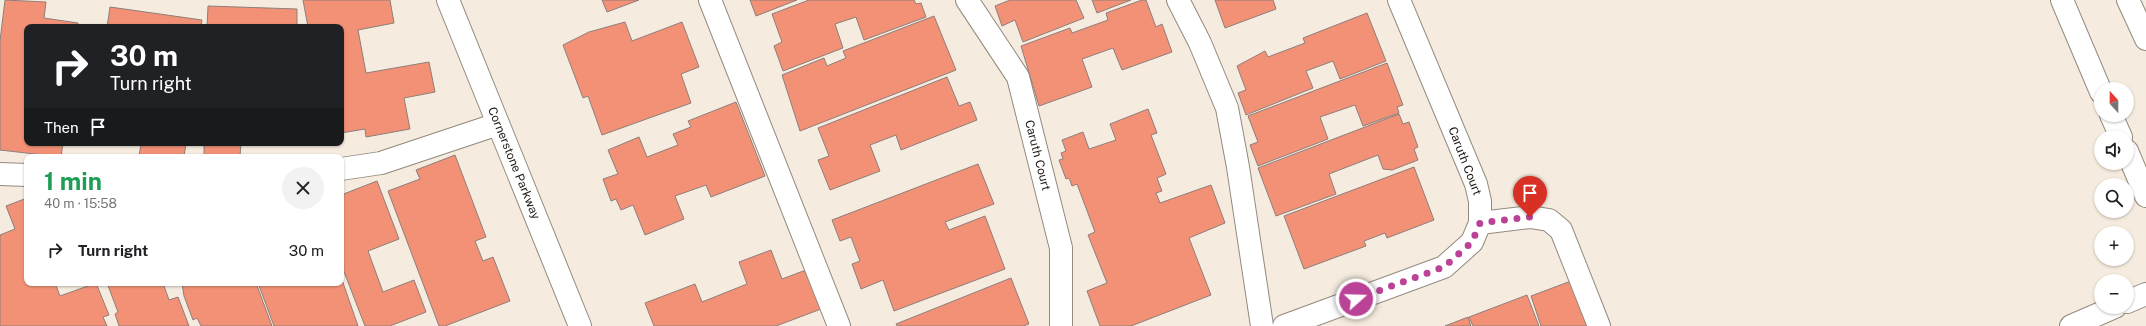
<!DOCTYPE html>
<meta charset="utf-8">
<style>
body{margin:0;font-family:"Public Sans",sans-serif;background:#f2f2f2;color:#202124;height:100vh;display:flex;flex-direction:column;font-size:15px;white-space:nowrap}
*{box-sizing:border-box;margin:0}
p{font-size:13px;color:#757577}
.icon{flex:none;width:22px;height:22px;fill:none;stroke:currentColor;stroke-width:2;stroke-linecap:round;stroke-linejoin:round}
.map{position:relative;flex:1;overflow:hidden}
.drawer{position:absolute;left:24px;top:154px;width:320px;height:132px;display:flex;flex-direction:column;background:#fff;border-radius:8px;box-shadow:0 1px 3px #0004}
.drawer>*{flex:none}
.hud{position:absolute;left:24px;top:24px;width:320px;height:122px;border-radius:8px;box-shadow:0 1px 3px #0004;background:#202124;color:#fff;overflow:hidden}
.needle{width:26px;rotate:339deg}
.controls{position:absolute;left:2094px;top:82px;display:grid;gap:8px}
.controls a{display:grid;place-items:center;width:40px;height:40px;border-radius:50%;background:#fff;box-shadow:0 1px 3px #0004;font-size:20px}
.pin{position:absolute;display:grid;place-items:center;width:34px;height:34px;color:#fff;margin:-41px -17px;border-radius:50% 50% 50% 0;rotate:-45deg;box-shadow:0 0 4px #0007}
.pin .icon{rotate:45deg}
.me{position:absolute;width:44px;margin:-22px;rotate:70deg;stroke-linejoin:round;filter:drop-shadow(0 0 3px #0008)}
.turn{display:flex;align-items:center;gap:14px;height:84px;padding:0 20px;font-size:18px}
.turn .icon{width:52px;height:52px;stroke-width:2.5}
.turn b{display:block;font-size:28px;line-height:34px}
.then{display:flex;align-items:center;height:38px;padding:0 20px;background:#0003;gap:8px;font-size:15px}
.round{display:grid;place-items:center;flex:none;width:42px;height:42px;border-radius:21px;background:#f2f2f2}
.overview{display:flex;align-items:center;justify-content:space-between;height:68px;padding:0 20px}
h1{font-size:24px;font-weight:700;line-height:30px;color:#1e9e55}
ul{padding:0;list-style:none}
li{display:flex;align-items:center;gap:12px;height:56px;padding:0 20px}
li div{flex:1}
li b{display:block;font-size:15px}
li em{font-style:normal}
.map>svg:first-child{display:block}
.building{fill:#f39177;stroke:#8e7e7a}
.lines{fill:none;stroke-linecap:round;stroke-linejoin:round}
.minor-casing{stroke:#928a7e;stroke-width:24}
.major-casing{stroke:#928a7e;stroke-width:24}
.highway-casing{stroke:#928a7e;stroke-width:24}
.minor{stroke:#fff;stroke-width:22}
.major{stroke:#fff;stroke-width:22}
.highway{stroke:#fff;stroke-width:22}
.route{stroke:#bb4397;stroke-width:7;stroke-dasharray:0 12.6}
.labels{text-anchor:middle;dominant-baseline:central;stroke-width:3;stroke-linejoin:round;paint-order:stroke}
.street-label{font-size:12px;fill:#1d1915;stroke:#fff}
</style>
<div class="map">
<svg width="2146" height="326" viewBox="0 0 2146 326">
<rect width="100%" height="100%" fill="#f5ecdf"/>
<!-- building -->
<path class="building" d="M5 0 46 2 44 18 78 23V27H27V143H63L61 157 0 150V41Z
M303 0H390L394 23 358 30 366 73 429 62 435 92 404 98 410 129 366 137 365 129 341 133V27H308Z
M602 0H639L607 12Z
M750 0H797L756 16Z
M809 0H914L916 4 921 3 926 17 864 40 856 17 835 24 843 48 783 71 774 46 782 42 772 14Z
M1010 0H1076L1084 18 1023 42 1015 20 1002 26 995 6Z
M1092 0H1131L1097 13Z
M1142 0H1146L1156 27 1162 24 1172 52 1122 70 1113 48 1082 59 1092 87 1039 106 1021 46 1070 28 1072 33 1108 20 1106 13Z
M1215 0H1273L1276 9 1225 28Z
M208 6 297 9V27H207Z
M110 7 202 20 201 27H107Z
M1367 13 1386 61 1340 79 1333 61 1306 71 1313 88 1246 115 1238 93 1246 90 1237 66 1265 51 1268 57 1305 43 1303 38Z
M934 16 956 70 800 131 782 75 824 58 827 66 846 58 843 51Z
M625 22 632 41 682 22 699 67 681 74 691 103 602 135 588 96 583 98 563 45 589 32Z
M1387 63 1403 105 1397 107 1399 113 1363 126 1355 105 1320 117 1328 139 1258 166 1250 145 1258 142 1248 116Z
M947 77 959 106 970 102 977 120 901 150 896 135 870 145 880 171 830 190 818 160 829 156 818 128Z
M736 102 765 176 711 197 706 185 675 196 684 219 645 235 633 205 621 210 616 199 611 201 603 179 618 174 608 150 639 137 647 157 678 145 673 134 691 127 688 121Z
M1148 109 1157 133 1151 135 1166 174 1157 178 1162 191 1156 193 1160 203 1211 185 1225 223 1189 238 1211 295 1131 326H1100L1087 291 1107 283 1088 235 1095 232 1077 184 1072 186 1069 178 1066 179 1059 160 1063 159 1061 153 1066 151 1062 140 1083 132 1089 149 1116 140 1110 124Z
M1399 114 1403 124 1409 122 1418 147 1414 149 1418 160 1392 170 1383 169 1378 155 1329 174 1336 194 1276 216 1258 168Z
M141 143H186L184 157H139Z
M204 143H241L240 156 204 155Z
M455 155 486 237 475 241 483 261 493 257 510 301 445 326H439L388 191 420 179 416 170Z
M978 164 994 204 945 222 949 230 985 216 1005 269 894 311 883 280 861 289 852 264 860 261 851 237 840 241 832 220Z
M1414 167 1434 220 1387 238 1385 233 1364 241 1366 246 1304 269 1284 216Z
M377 181 399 239 368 251 383 292 414 280 426 312 390 326H365L341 264V195Z
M27 198V283H55L60 296 96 283 109 315 103 317 107 326H0V235L15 229 6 206Z
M771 250 782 279 814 267 829 306 776 326H654L645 303 695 284 702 302 747 284 739 262Z
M341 277 358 326H274L258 283H341Z
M1011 278 1029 324 1023 326H897L896 324Z
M1571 281 1589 326H1541L1531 296Z
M107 283H163L169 300 178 297 189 326H119L115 314 118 312Z
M182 283H256L272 326H201L197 318 193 320 184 296Z
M1527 295 1539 326H1473L1469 317Z
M1468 317 1471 326H1445Z"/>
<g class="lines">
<!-- minor casing -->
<g class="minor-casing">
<g id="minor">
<path id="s1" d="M448 0 580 326"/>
<path d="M710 0 839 326"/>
<path id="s2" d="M967 0 1018 77 1061 248V326"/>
<path d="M1178 0 1200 43 1227 108 1238 167 1262 326"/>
<path d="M341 169 381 163 498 124"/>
<path d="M0 174 27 175"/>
<path d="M1480 223 1530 217 1549 220 1561 230 1599 326"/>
<path d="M2127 302 2146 294"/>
<path d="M1284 326 1444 267 1472 242 1480 223V201L1476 184 1399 0"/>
<path d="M2071 326 2115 307"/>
</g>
</g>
<!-- major casing -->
<g class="major-casing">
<path id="major" d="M2062 0 2101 92
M2111 115 2121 137
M2127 151 2146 196"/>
</g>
<!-- highway casing -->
<g class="highway-casing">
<path id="highway" d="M2128 0 2146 39"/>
</g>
<!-- minor -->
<use href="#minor" class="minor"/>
<!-- major -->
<use href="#major" class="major"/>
<!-- highway -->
<use href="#highway" class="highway"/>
</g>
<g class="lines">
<!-- route -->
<path class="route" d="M1356 299 1444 267 1472 242 1480 223 1530 217"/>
</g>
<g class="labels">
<!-- street labels -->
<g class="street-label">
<text stroke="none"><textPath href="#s2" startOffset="173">Caruth Court</textPath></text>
<text transform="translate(1465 161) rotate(69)">Caruth Court</text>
<text stroke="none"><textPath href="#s1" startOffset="176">Cornerstone Parkway</textPath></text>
</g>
</g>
</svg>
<div class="controls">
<a><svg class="needle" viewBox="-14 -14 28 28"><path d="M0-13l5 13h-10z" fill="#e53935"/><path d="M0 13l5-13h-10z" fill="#757577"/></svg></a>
<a><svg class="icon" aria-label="sound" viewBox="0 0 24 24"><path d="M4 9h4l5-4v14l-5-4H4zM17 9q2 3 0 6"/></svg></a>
<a><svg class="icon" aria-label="search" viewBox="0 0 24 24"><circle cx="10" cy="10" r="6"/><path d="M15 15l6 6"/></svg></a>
<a>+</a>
<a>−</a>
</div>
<div class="pin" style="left:1530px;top:217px;background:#d93025"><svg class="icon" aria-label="arrive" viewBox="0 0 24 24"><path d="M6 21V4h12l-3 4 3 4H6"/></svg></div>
<svg class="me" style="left:1356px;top:299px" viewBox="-20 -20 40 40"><circle r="17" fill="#bb4397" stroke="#fff" stroke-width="3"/><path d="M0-11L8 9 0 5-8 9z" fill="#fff"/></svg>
<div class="hud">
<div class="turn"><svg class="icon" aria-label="right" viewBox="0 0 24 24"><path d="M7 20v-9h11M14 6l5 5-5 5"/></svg><div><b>30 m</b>Turn right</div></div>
<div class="then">Then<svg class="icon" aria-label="arrive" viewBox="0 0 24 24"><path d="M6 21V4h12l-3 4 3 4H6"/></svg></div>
</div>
<section class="drawer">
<div class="overview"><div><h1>1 min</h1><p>40 m · 15:58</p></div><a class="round"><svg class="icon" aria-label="close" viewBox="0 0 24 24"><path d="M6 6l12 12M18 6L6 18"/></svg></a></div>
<ul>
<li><svg class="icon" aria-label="right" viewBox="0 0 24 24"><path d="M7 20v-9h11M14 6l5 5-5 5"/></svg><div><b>Turn right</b></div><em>30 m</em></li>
</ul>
</section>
</div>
